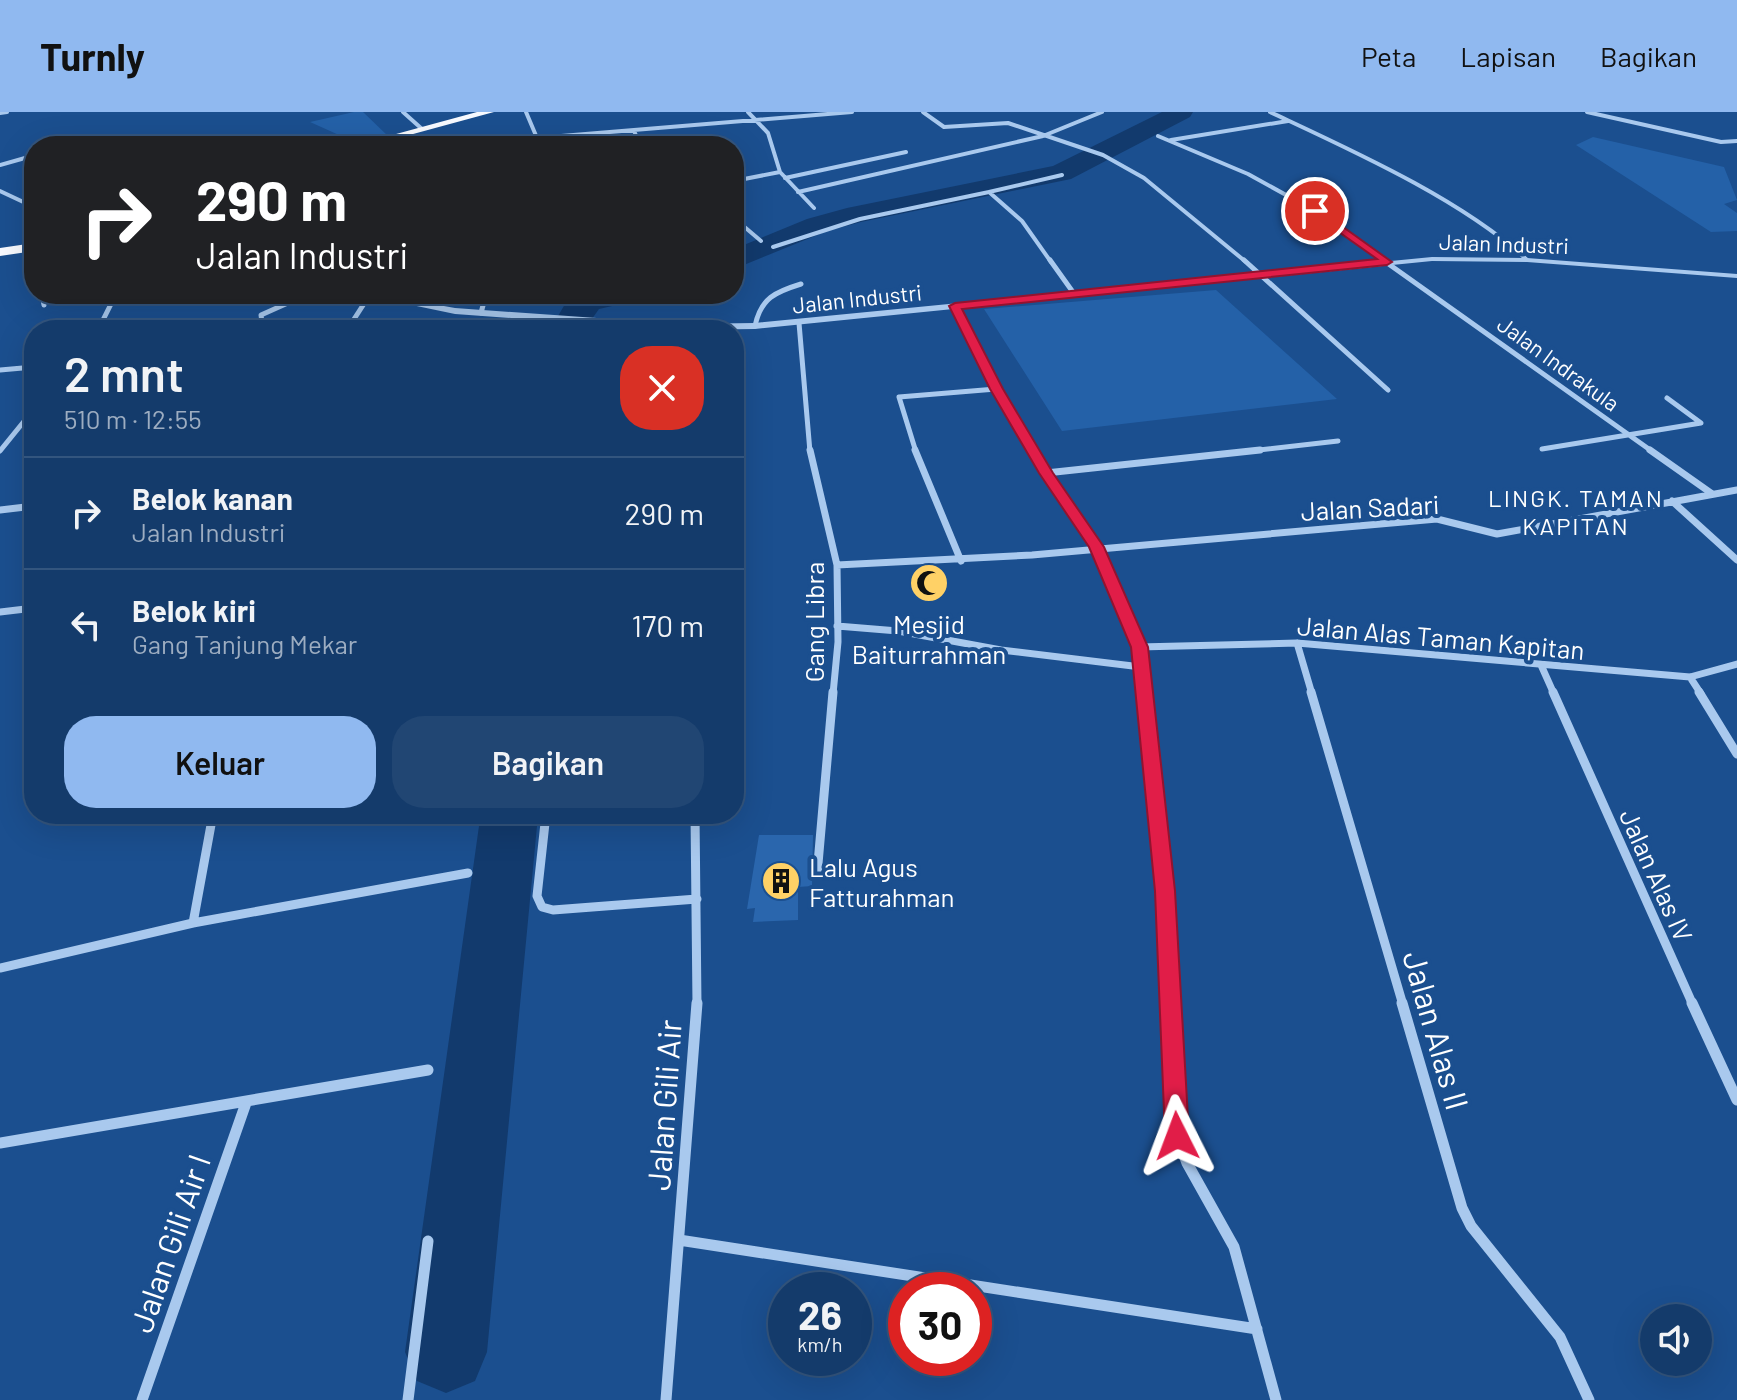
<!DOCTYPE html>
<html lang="id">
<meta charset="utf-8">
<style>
body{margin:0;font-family:Barlow,sans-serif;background:#214673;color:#f1f3f6;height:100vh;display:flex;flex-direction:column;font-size:30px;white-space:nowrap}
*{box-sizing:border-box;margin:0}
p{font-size:26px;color:#9dadc1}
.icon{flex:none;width:44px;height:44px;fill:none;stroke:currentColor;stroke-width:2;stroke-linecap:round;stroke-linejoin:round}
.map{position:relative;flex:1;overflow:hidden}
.side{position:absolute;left:24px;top:208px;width:720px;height:504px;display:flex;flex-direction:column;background:#143b6b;border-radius:32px;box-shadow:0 8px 32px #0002,0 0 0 2px #33557e}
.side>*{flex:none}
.hud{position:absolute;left:24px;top:24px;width:720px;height:168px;border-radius:32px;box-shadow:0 8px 32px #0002,0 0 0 2px #33557e;background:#202124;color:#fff;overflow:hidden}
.controls{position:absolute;left:1640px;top:1192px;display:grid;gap:16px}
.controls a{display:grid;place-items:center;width:72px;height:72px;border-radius:50%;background:#143b6b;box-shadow:0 8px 32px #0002,0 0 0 2px #33557e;font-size:40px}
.speed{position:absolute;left:768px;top:1160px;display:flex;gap:16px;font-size:40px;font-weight:700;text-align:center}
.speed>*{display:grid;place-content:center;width:104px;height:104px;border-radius:50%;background:#143b6b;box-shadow:0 8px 32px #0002,0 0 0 2px #33557e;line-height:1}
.speed small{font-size:20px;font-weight:400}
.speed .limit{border:12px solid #d22;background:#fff;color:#111}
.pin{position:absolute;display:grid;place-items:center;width:68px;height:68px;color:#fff;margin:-34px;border:4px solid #fff;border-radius:50%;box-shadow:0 2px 8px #0007}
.me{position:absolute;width:88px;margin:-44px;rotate:357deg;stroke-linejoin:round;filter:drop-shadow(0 0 6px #0008)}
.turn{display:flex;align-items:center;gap:28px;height:168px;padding:0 40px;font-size:36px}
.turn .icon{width:104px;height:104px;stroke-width:2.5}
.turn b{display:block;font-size:56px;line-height:68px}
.round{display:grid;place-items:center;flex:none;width:84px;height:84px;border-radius:32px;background:#214673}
.headline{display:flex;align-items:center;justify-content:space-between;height:136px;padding:0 40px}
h1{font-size:48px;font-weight:600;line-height:60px}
.action{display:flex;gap:16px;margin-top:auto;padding:16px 40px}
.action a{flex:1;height:92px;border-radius:32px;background:#90b9f0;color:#111;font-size:32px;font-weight:600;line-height:92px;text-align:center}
.action a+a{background:#214673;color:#f1f3f6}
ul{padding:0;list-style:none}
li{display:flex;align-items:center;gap:24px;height:112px;padding:0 40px;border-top:2px solid #33557e}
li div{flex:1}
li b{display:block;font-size:30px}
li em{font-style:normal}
header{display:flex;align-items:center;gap:48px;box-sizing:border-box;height:112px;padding:0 40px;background:#90b9f0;color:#111}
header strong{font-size:38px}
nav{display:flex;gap:44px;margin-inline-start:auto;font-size:28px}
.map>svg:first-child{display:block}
.green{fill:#2461a8}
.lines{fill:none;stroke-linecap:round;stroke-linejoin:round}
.river{fill:#123a6d;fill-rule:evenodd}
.building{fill:#2a66ad}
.minor-far4{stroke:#a9c9ee;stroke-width:4}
.minor-far3{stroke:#a9c9ee;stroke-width:5}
.minor-far2{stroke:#a9c9ee;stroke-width:7}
.minor-far1{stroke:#a9c9ee;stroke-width:9}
.minor{stroke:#a9c9ee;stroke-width:11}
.tertiary{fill:#a9c9ee;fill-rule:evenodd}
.trunk{fill:#f8faff;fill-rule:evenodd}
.route{fill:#e11d48;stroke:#92132f;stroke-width:2}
.labels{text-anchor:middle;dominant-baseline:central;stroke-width:8;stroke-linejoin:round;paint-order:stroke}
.far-street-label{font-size:22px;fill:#fff;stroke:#1b4f8f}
.far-neighbourhood-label{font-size:24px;letter-spacing:2px;fill:#fff;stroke:#1b4f8f}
.street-label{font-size:26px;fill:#fff;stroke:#1b4f8f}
.poi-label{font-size:26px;fill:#fff;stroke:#1b4f8f}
.near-street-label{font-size:32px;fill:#fff;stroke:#1b4f8f}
</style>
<header>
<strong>Turnly</strong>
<nav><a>Peta</a><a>Lapisan</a><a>Bagikan</a></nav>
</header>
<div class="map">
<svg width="1737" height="1288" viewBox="0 0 1737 1288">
<rect width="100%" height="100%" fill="#1b4f8f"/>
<!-- green -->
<path class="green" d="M354 0H363L389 25 359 32 310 10Z
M1593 25 1724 55 1737 88 1724 92 1737 101V119L1711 120 1576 33Z
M1216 178 1337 287 1062 319 984 197Z"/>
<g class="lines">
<!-- river -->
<path class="river" d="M1162 0H1193L1190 5 1071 67 861 110 827 119 734 157V137L807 107 847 96 1053 54Z
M577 182H638L634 189 599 197 584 218H550L565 192Z
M478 702H534L537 714 487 1240 475 1269 446 1281 417 1269 405 1240 479 714Z"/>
</g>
<!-- building -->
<path class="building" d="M759 723H813L812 774 798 775V808L753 810 755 796 747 797Z"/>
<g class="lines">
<!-- minor-far4 -->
<path class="minor-far4" d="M403 0 422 17
M526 0 537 26 852 0
M748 0 768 21 780 60 814 96
M923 0 944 15 1008 11 1103 43 1144 66 1246 150
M1270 0C1351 38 1463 88 1527 148
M1587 0 1721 30 1737 29
M0 1 7 0
M634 19 641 34
M393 24 404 34
M1158 24 1248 62 1315 99 1386 150
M1171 28 1288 9
M0 53 32 44
M785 66 906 40
M734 69 780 60
M0 79 34 95
M798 80 1043 24 1102 0
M734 106 761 129
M773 135 860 107 989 80
M1051 150 1022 109 989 80 1062 63"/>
<!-- minor-far3 -->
<path class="minor-far3" d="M1050 148 1075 183
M1244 148 1388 278
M1383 148 1653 340
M42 182 44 193
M955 194 996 277 1033 340
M481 201 486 182
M799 211 810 340
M755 214C761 186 775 180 801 172
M98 218 116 182
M263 218 261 203 308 182
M347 218 369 184
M0 258 34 255
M1542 337 1701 311 1667 286
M0 339 34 297
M916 340 899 285 996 277
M1242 340 1338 329"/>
<!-- minor-far2 -->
<path class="minor-far2" d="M810 338 837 453 838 530 833 582
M915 338 961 449
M1032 338 1096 435 1139 535 1144 582
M1650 338 1711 381
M1046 361 1260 338
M1672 389 1737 448
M0 398 34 394
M837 453 1032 443 1437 407 1497 422 1737 378
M0 500 34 496
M837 514 898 519 1001 538 1141 555
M1297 531 1312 582
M1139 535 1297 531 1690 565 1737 552
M1541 553 1554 582
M1690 565 1701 582"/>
<!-- minor-far1 -->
<path class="minor-far1" d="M1144 580 1165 779 1171 893
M1311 580 1403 893
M1553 580 1693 893
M1699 580 1737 642
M546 702 537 784 542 795 553 798 697 787
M695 702 697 893
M817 763 833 580
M193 811 213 702
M0 856 193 811 468 761"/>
<!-- minor -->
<path class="minor" d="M1170 891 1177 1024 1187 1051 1234 1135 1276 1288
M1402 891 1462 1096 1471 1114 1560 1225 1589 1288
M1692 891 1737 988
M0 1031 428 958
M679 1128 1257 1217
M142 1288 246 991
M408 1288 428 1129
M666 1288 697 891"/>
<!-- tertiary -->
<path class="tertiary" d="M1432 145 1527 146 1737 162V166L1527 150 1432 149 755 217 682 218 455 202 359 182H377L455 196 682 212 755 211Z"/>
<!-- trunk -->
<path class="trunk" d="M477 0H494L369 34H352Z
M34 131V139L0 144V136Z"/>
</g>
<!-- route -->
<path class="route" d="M1312 97H1318L1392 150 1387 153 962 197 1003 277 1053 361 1104 435 1148 535 1175 779 1189 1024 1186 1033 1177 1036 1169 1033 1165 1024 1155 779 1131 535 1089 435 1039 361 990 277 949 194 955 191 1377 147 1312 101Z"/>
<!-- icons -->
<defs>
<g id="mosque-disc" transform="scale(2)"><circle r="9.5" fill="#ffd166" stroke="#1b4f8f"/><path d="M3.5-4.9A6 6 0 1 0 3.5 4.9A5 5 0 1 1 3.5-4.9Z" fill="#111"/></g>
<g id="building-disc" transform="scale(2)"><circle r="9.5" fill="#ffd166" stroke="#1b4f8f"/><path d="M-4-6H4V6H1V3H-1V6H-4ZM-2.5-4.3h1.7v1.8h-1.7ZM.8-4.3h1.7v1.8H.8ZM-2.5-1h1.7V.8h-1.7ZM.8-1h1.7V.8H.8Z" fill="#111"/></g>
</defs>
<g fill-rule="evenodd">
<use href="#mosque-disc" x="929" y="471"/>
<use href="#building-disc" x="781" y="769"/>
</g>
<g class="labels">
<!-- far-street labels -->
<g class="far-street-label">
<text transform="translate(1504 131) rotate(2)">Jalan Industri</text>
<text transform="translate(857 186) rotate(-6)">Jalan Industri</text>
<text transform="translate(1559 251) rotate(36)">Jalan Indrakula</text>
</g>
<!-- far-neighbourhood labels -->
<g class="far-neighbourhood-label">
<text x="1576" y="385">LINGK. TAMAN<tspan x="1576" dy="28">KAPITAN</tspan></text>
</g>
<!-- street labels -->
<g class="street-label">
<text transform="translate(1370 395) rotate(-3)">Jalan Sadari</text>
<text transform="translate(813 510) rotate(-90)">Gang Libra</text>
<text transform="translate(1441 525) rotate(5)">Jalan Alas Taman Kapitan</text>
<text transform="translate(1657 763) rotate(66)">Jalan Alas IV</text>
</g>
<!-- poi labels -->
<g class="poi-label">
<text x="929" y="511">Mesjid<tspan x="929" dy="30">Baiturrahman</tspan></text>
<text x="809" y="754" text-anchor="start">Lalu Agus<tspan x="809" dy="30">Fatturahman</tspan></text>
</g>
<!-- near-street labels -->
<g class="near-street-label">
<text transform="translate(1437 918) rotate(74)">Jalan Alas II</text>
<text transform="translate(663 993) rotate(-86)">Jalan Gili Air</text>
<text transform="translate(169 1131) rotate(-71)">Jalan Gili Air I</text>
</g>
</g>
</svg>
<div class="controls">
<a><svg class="icon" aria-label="sound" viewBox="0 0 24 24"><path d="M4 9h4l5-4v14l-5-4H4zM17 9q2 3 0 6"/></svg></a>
</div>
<div class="speed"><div>26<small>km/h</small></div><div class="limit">30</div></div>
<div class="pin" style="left:1315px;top:99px;background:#d93025"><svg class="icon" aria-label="arrive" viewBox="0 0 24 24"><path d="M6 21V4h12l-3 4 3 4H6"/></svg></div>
<svg class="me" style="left:1177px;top:1024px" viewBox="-20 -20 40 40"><path d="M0-17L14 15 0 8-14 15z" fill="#e11d48" stroke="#fff" stroke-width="4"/></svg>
<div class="hud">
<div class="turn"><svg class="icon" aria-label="right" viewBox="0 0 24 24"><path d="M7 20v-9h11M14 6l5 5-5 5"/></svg><div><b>290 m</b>Jalan Industri</div></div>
</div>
<section class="side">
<div class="headline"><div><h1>2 mnt</h1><p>510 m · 12:55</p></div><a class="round" style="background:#d93025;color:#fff"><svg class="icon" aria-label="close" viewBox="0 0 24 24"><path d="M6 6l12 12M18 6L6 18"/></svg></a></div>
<ul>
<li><svg class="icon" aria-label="right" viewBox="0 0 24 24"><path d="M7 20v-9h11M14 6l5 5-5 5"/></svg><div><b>Belok kanan</b><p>Jalan Industri</p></div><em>290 m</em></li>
<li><svg class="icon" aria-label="left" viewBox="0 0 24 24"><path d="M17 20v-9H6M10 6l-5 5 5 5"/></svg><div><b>Belok kiri</b><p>Gang Tanjung Mekar</p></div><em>170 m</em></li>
</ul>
<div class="action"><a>Keluar</a><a>Bagikan</a></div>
</section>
</div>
